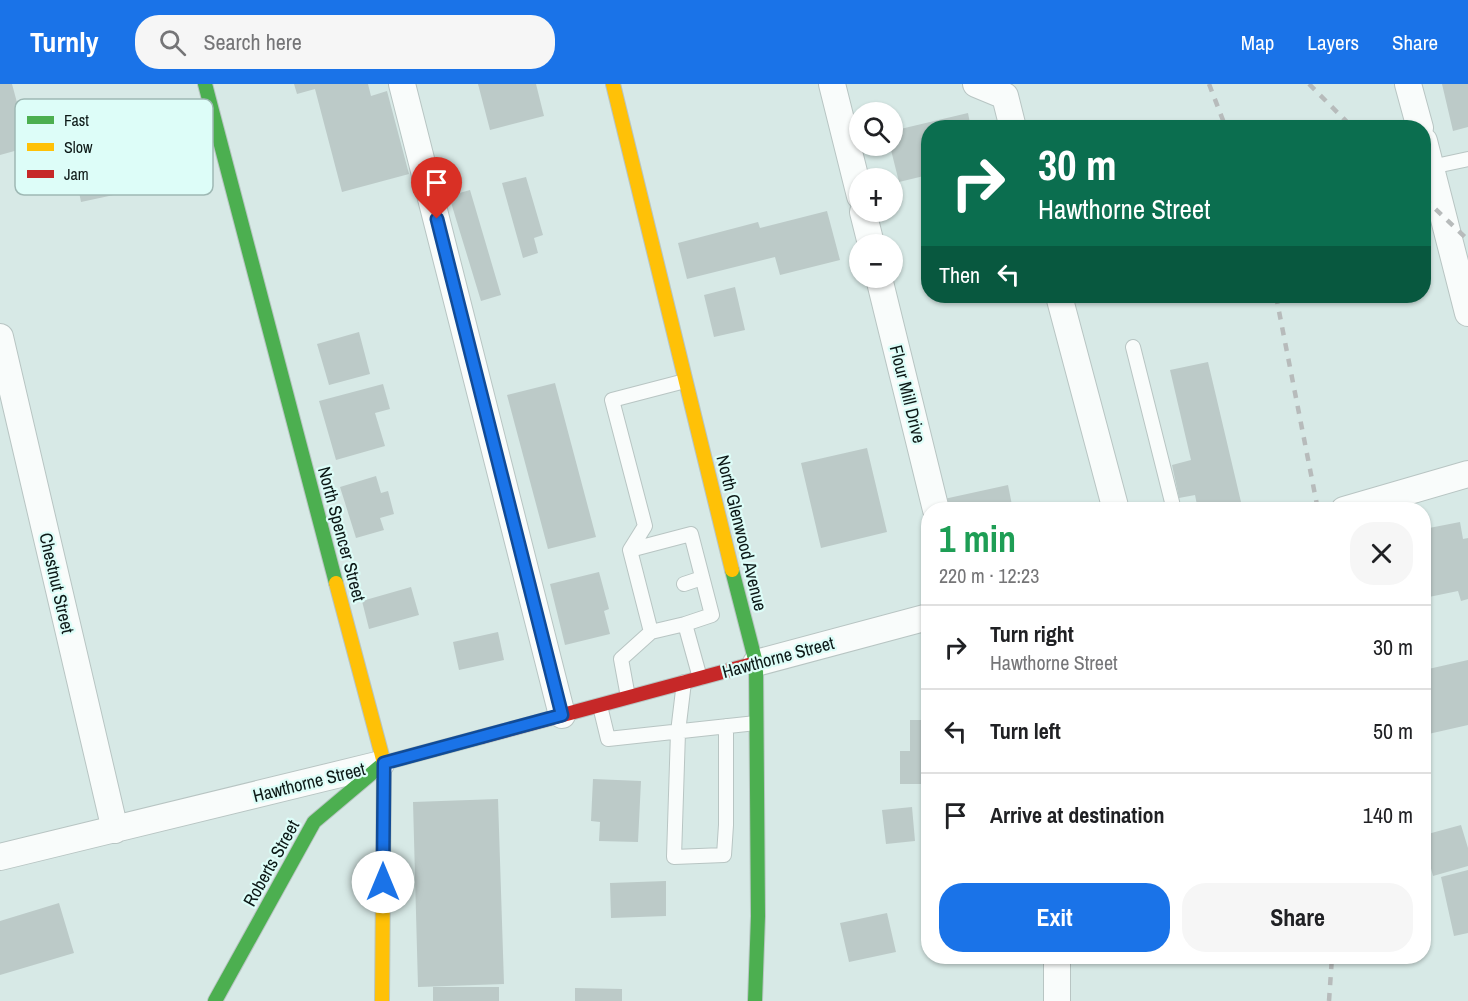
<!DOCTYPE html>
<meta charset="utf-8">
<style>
body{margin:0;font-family:"Archivo Narrow",sans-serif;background:#f6f6f6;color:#202124;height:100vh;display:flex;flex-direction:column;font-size:22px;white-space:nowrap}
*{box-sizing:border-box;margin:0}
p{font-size:20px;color:#757577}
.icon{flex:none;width:33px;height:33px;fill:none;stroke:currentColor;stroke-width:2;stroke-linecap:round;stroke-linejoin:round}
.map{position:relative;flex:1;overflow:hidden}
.sheet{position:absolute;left:921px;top:418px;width:510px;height:462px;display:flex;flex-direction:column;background:#fff;border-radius:24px;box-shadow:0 2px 4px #0004}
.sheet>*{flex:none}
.guide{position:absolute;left:921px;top:36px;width:510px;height:183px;border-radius:24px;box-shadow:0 2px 4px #0004;background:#0b6e4f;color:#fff;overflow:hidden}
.buttons{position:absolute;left:849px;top:18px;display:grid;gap:12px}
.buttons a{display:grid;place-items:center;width:54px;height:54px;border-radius:50%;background:#fff;box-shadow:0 2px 4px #0004;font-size:30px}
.pin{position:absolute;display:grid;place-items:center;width:51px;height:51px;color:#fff;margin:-62px -26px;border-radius:50% 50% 50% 0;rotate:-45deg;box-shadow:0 0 6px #0007}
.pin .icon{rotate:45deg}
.me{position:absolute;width:66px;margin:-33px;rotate:0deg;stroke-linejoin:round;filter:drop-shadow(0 0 4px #0008)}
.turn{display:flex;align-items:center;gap:21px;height:126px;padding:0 18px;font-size:27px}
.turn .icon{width:78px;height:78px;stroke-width:2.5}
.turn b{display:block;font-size:42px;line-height:51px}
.then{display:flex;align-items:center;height:57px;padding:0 18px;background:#0003;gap:12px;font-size:22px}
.round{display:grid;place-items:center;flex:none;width:63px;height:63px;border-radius:24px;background:#f6f6f6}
.head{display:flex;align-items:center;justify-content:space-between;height:102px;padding:0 18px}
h1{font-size:36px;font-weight:700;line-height:45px;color:#1e9e55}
.primary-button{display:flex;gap:12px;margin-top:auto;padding:12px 18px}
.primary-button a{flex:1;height:69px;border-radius:24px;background:#1a73e8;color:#fff;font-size:24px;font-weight:700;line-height:69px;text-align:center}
.primary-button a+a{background:#f6f6f6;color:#202124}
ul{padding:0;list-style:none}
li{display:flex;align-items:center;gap:18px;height:84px;padding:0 18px;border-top:2px solid #e0e0e0}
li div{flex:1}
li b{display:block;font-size:22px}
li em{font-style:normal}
header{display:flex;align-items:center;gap:36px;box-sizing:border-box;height:84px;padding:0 30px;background:#1a73e8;color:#fff}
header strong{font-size:28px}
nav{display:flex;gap:33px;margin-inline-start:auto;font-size:21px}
.search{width:420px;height:54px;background:#f6f6f6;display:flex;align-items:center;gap:15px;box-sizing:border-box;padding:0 21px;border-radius:24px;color:#757577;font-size:22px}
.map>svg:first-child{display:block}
.building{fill:#bccac8}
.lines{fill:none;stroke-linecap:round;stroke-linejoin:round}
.lane-casing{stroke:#b8c5c3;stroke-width:16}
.street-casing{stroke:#b8c5c3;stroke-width:28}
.fast-casing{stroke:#b8c5c3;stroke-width:16}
.slow-casing{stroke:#b8c5c3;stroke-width:16}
.jam-casing{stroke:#b8c5c3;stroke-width:16}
.lane{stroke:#f9fcfb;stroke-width:14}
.street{stroke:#f9fcfb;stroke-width:26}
.fast{stroke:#4caf50;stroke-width:14}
.slow{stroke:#ffc107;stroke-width:14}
.jam{stroke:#c62828;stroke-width:14}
.rail{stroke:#b7bbbb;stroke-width:4.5;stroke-dasharray:8 8;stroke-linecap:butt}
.route-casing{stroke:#114b97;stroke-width:15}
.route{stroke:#1a73e8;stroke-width:10}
.labels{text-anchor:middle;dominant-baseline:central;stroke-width:4.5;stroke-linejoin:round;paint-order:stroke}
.street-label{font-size:18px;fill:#0c1816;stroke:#ddfdf8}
.key{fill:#ddfdf8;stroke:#9eb8b4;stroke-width:1.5}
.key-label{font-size:16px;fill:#0c1816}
</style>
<header>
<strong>Turnly</strong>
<div class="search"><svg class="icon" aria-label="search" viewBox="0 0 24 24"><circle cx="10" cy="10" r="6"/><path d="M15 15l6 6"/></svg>Search here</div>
<nav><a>Map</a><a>Layers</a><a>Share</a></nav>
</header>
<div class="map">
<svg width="1468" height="917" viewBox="0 0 1468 917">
<rect width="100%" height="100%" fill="#d7e9e6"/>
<!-- building -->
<path class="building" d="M0 0H12L29 63 0 71Z
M294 0H368L371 12 387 7 409 90 342 108 315 5 297 10Z
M478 0H536L544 32 490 46Z
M1442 0H1468V43L1453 47Z
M968 29 971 44H928V91L899 98 890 62H892V47Z
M125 51 137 106 81 118 70 63Z
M526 93 543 151 534 154 538 169 523 174 502 99Z
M470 106 501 211 481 217 449 112Z
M827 127 840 176 780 191 775 173 687 195 678 159 758 138 760 144Z
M735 203 745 246 714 253 704 211Z
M359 248 370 290 329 301 317 260Z
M1208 278 1241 418 1208 426H1198L1195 411 1179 414 1172 381 1191 376 1170 286Z
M555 299 596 453 548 465 507 311Z
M383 300 390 325 375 329 385 362 336 376 319 317Z
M867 364 887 448 821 464 801 379Z
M376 392 381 409 388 407 394 430 380 434 384 446 356 454 340 403Z
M1008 401 1013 426H947L944 415Z
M1460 438 1463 455 1468 454V515L1461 517 1458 507 1424 514V445Z
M599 488 609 525 604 527 610 550 565 561 550 500Z
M411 503 419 531 369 545 362 517Z
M498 548 504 576 459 586 453 558Z
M1468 576V641L1424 651V586Z
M910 636H928V700H900V667H910Z
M593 695 641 697 638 758 599 757 600 738 591 737Z
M498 715 504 900 418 903 413 718Z
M912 723 915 757 886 760 882 726Z
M1461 741 1468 764V782L1433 792 1424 758V751Z
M1468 786V849L1454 852 1441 793Z
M666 797V832L611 834 610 799Z
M59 819 74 869 0 891V837Z
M887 829 896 868 849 878 840 839Z
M433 903H499V917H433Z
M575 904 622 905V917H575Z"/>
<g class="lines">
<!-- lane casing -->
<g class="lane-casing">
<path id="lane" d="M1431 83 1468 75
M1133 263 1174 426
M630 466 645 442 612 316 685 297
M684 500 702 494
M685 540 651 548 630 466 691 450 712 531 685 540 700 594
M684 598 678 648 674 773 724 771 726 741V642
M628 613 621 575 651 548
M600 622 608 655 756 639"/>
</g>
<!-- street casing -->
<g class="street-casing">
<path id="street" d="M402 0 562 631
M832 0 860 112
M976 0 1005 12 1013 44
M1408 0 1420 44
M1424 57 1468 229
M863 128 871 160
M879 194 936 426
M1059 212 1116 426
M0 253 115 746
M1344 426 1468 390
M756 579 928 533
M0 773 381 680
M1057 917V873"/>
</g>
<!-- fast casing -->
<g class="fast-casing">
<path id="fast" d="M205 0 336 499
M732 486 756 579 758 832 755 917
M215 917 314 738 384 679 481 653"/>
</g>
<!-- slow casing -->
<g class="slow-casing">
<path id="slow" d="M613 0 732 486
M336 499 384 679 382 917"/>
</g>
<!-- jam casing -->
<g class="jam-casing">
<path id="jam" d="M481 653 756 579"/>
</g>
<!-- lane -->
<use href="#lane" class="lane"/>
<!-- street -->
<use href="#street" class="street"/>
<!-- fast -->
<use href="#fast" class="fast"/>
<!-- slow -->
<use href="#slow" class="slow"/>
<!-- jam -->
<use href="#jam" class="jam"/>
<!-- rail -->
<path class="rail" d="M1209 0 1226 44
M1309 0 1353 44
M1424 114 1468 156
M1276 212 1318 426
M1329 917 1332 873"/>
</g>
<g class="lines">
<!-- route casing -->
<g class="route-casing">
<path id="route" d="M383 798 384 679 562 631 437 135"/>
</g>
<!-- route -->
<use href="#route" class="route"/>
</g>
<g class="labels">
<!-- street labels -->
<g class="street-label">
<text transform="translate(908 310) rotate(76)">Flour Mill Drive</text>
<text transform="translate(742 449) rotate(76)">North Glenwood Avenue</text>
<text transform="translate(342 450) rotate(75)">North Spencer Street</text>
<text transform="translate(57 499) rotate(77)">Chestnut Street</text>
<text transform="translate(778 573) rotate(-15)">Hawthorne Street</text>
<text transform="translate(309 698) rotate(-14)">Hawthorne Street</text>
<text transform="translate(271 779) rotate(-61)">Roberts Street</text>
</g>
</g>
<!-- legend -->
<rect x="15" y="15" width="198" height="96" rx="9" class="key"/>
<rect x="27" y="32" width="27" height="8" fill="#4caf50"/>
<rect x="27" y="59" width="27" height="8" fill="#ffc107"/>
<rect x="27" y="86" width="27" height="8" fill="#c62828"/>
<g class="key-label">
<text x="64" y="42">Fast</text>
<text x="64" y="69">Slow</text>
<text x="64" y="96">Jam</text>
</g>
</svg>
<div class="buttons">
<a><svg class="icon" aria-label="search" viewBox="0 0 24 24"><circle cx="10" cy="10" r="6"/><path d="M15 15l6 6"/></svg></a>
<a>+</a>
<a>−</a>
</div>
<div class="pin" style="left:437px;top:135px;background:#d93025"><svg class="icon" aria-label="arrive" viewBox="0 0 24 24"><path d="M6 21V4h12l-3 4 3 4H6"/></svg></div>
<svg class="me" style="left:383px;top:798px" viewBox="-20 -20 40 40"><circle r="19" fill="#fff"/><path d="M0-13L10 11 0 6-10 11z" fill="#1a73e8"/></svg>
<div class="guide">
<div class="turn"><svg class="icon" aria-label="right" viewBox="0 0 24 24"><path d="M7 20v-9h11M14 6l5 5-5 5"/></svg><div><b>30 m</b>Hawthorne Street</div></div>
<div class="then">Then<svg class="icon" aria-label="left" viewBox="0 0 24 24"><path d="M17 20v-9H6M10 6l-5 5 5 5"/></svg></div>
</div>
<section class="sheet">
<div class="head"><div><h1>1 min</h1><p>220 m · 12:23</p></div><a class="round"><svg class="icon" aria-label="close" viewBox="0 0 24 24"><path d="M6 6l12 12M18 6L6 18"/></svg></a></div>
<ul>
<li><svg class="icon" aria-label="right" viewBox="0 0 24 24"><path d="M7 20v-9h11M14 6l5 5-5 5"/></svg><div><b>Turn right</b><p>Hawthorne Street</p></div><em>30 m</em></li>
<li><svg class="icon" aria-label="left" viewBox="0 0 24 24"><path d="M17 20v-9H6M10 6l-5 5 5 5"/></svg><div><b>Turn left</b></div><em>50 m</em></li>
<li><svg class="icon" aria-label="arrive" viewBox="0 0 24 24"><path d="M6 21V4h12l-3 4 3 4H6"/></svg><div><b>Arrive at destination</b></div><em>140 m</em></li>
</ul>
<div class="primary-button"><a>Exit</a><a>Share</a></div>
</section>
</div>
